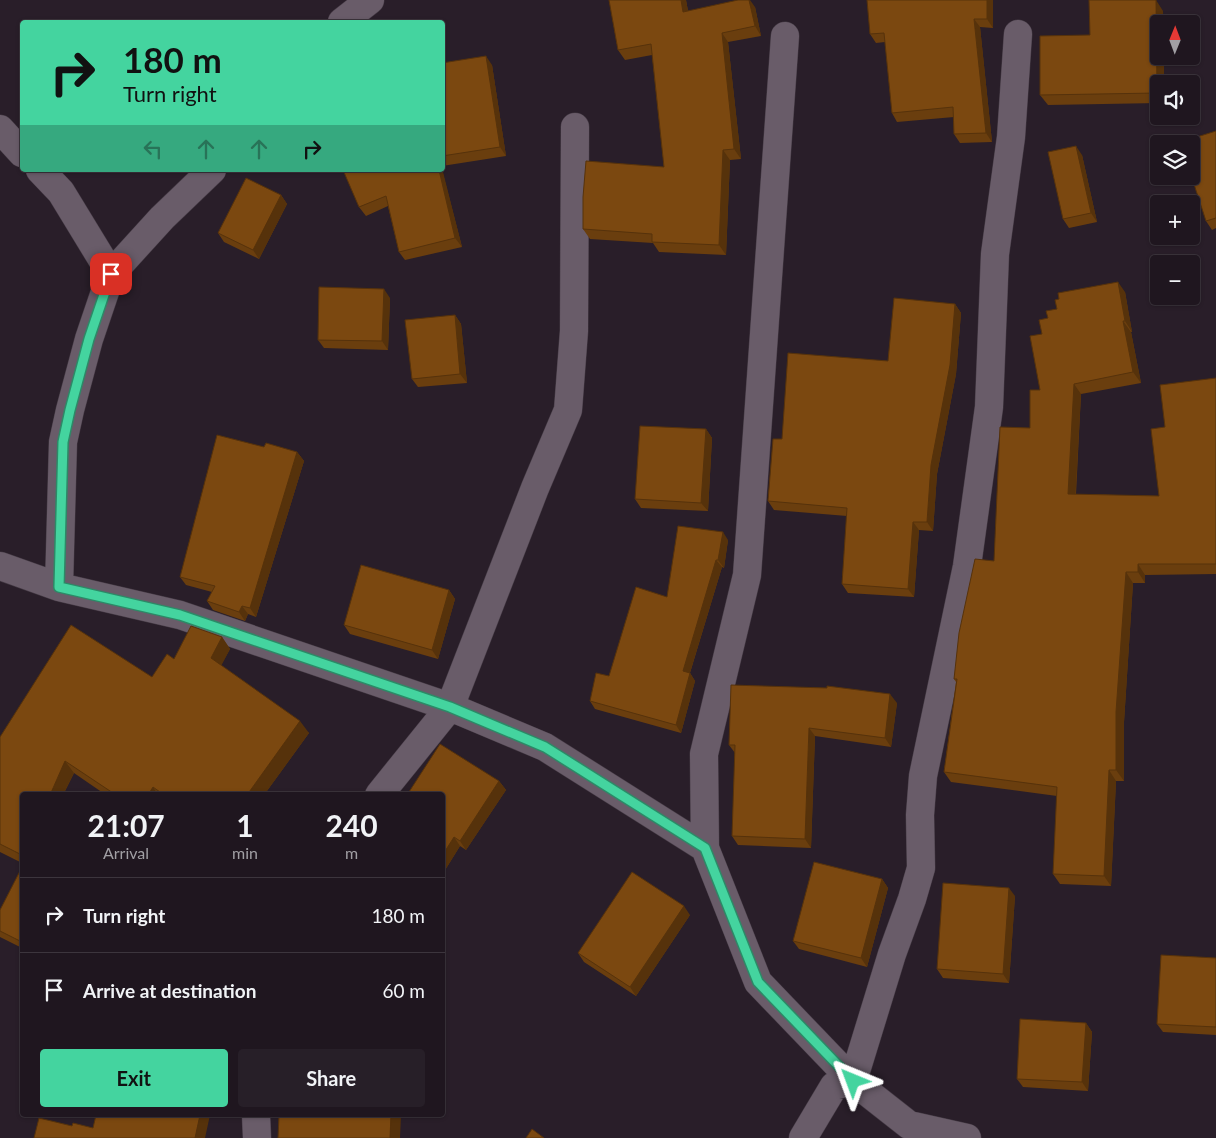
<!DOCTYPE html>
<meta charset="utf-8">
<style>
body{margin:0;font-family:Lato,sans-serif;background:#271f28;color:#f1f3f6;height:100vh;display:flex;flex-direction:column;font-size:19px;white-space:nowrap}
*{box-sizing:border-box;margin:0}
p{font-size:16px;color:#a19fa4}
.icon{flex:none;width:28px;height:28px;fill:none;stroke:currentColor;stroke-width:2;stroke-linecap:round;stroke-linejoin:round}
.map{position:relative;flex:1;overflow:hidden}
.sheet{position:absolute;left:20px;top:792px;width:425px;height:325px;display:flex;flex-direction:column;background:#1f161f;border-radius:5px;box-shadow:0 1px 4px #0004,0 0 0 1px #3c353d}
.sheet>*{flex:none}
.top-card{position:absolute;left:20px;top:20px;width:425px;height:152px;border-radius:5px;box-shadow:0 1px 4px #0004,0 0 0 1px #3c353d;background:#44d49f;color:#111;overflow:hidden}
.needle{width:32px;rotate:1deg}
.fabs{position:absolute;left:1150px;top:15px;display:grid;gap:10px}
.fabs a{display:grid;place-items:center;width:50px;height:50px;border-radius:5px;background:#1f161f;box-shadow:0 1px 4px #0004,0 0 0 1px #3c353d;font-size:25px}
.pin{position:absolute;display:grid;place-items:center;width:42px;height:42px;color:#fff;margin:-21px;border-radius:10px;box-shadow:0 2px 8px #0006}
.me{position:absolute;width:55px;margin:-28px;rotate:316deg;stroke-linejoin:round;filter:drop-shadow(0 0 4px #0008)}
.turn{display:flex;align-items:center;gap:18px;height:105px;padding:0 20px;font-size:22px}
.turn .icon{width:65px;height:65px;stroke-width:2.5}
.turn b{display:block;font-size:35px;line-height:42px}
.lanes{display:flex;align-items:center;height:48px;padding:0 20px;background:#0003;justify-content:center;gap:25px;direction:ltr}
.lanes .off{opacity:.35}
.eta{display:flex;justify-content:space-evenly;align-items:center;height:85px;text-align:center}
.eta b{font-size:30px;font-weight:700;line-height:35px}
.action{display:flex;gap:10px;margin-top:auto;padding:10px 20px}
.action a{flex:1;height:58px;border-radius:5px;background:#44d49f;color:#111;font-size:20px;font-weight:700;line-height:58px;text-align:center}
.action a+a{background:#271f28;color:#f1f3f6}
ul{padding:0;list-style:none}
li{display:flex;align-items:center;gap:15px;height:75px;padding:0 20px;border-top:1px solid #3c353d}
li div{flex:1}
li b{display:block;font-size:19px}
li em{font-style:normal}
.map>svg:first-child{display:block}
.lines{fill:none;stroke-linecap:round;stroke-linejoin:round}
.minor-casing{stroke:#443a44;stroke-width:29}
.minor{stroke:#695c69;stroke-width:28}
.wall{fill:#6a3e0e}
.shaded-wall{fill:#56320b}
.building{fill:#7b4810;stroke:#56320b}
.route-casing{stroke:#2c8a67;stroke-width:12}
.route{stroke:#44d49f;stroke-width:9}
</style>
<div class="map">
<svg width="1216" height="1138" viewBox="0 0 1216 1138">
<rect width="100%" height="100%" fill="#291e29"/>
<g class="lines">
<!-- minor casing -->
<g class="minor-casing">
<path id="minor" d="M342 22 370 0
M0 129 22 153
M40 170 61 192 111 274
M0 566 59 587 180 615 450 707 545 747 705 848 758 982 853 1081 909 1125 967 1138
M59 587 63 442 70 410 89 339 111 274 162 218 212 170
M379 795 450 707 535 488 568 410 574 331 575 127
M705 848 704 754 747 575 785 36
M853 1081 892 954 912 899 921 868 920 815 923 776 967 566 989 407 995 254 1011 137 1018 34
M256 1115 257 1138
M803 1138 834 1086 853 1081"/>
</g>
<!-- minor -->
<use href="#minor" class="minor"/>
</g>
<!-- wall -->
<path class="wall" d="M609 0H686L688 11 755 7 761 36 728 42 741 159 730 160 726 255 659 252 653 243 590 239 583 229 664 167 652 55 625 60 618 50Z
M993 0V28L980 27 992 142 960 143 954 134V117L897 122 892 113 885 42 876 43 870 34Z
M1163 11 1164 84H1159V103L1048 105 1040 95 1090 35Z
M442 63 492 65 506 156 442 166Z
M1216 131V228L1212 230 1206 221Z
M1082 155 1097 222 1069 228 1063 219Z
M442 170 462 247 405 260 399 252 388 206 366 216 359 207Z
M281 195 287 204 259 259 224 242 218 233Z
M1125 292 1132 332H1131L1141 383 1081 394 1076 494 1159 496 1165 427 1216 378V574L1145 575V583H1133L1124 722V781H1116L1111 886 1060 884 1053 874 1057 796 951 782 944 772 956 682 954 679 994 561 1040 390 1042 334 1048 318Z
M390 298 388 350 324 348 318 340Z
M955 304 961 313 956 374 937 474 933 531 919 530 914 597 848 593 842 584 847 516 774 510 768 501 782 439 888 361Z
M455 315 461 324 467 383 418 387 412 379Z
M706 429 712 438 708 511 641 508 635 499Z
M264 447 297 452 304 461 256 617 248 614 245 621 213 610 207 601 212 592 186 585 180 577Z
M728 540 724 568 722 567 690 673 695 681 681 733 595 709 590 701 609 676 667 597Z
M449 590 455 599 438 659 350 634 344 625Z
M222 637 230 649 221 665 309 733 264 795H106L74 773 63 795H22V863L0 852V737L152 677 174 659Z
M897 703 891 747 815 736 811 848 738 845 732 836 735 753 729 745Z
M499 781 506 790 466 850 460 846 442 875V795Z
M22 870V948L0 937V910Z
M882 879 888 888 867 967 799 949 793 941Z
M1015 896 1009 983 943 978 937 969Z
M690 915 636 996 584 962 578 953Z
M1216 958V1035L1163 1032 1157 1024Z
M1086 1023 1092 1032 1088 1091 1023 1087 1017 1079Z"/>
<!-- shaded-wall -->
<path class="shaded-wall" d="M681 0H686L690 22 683 12Z
M749 0H750L755 7 761 36 755 26Z
M987 0H993V28L987 19Z
M1156 0 1163 11V24H1159V56H1164V84H1159V95L1157 93Z
M974 19 980 27 992 142 986 133Z
M722 33 728 42 741 159 734 149Z
M486 56 492 65 506 156 500 147Z
M1076 146 1082 155 1097 222 1091 213Z
M723 150 730 160 726 255 719 245Z
M442 168 462 247 455 238 439 170H442Z
M281 195 287 204 259 259 253 250Z
M1118 282 1125 292 1132 332 1125 321Z
M384 289 390 298 388 350 382 341Z
M955 304 961 313 956 374 937 474 933 531 927 522 931 465Z
M455 315 461 324 467 383 460 374Z
M1123 321 1131 332 1141 383 1133 372Z
M1074 384 1081 394 1075 504 1068 494Z
M706 429 712 438 708 511 701 503Z
M297 452 304 461 256 617 250 608Z
M913 522 919 530 914 597 908 589Z
M723 532 728 540 724 568 718 560Z
M716 560 722 567 688 679 683 671Z
M1138 564 1145 575V583L1138 572Z
M1126 572 1133 583 1124 722V781L1116 770V712Z
M449 590 455 599 438 659 432 650Z
M242 606 248 614 245 621 239 612Z
M222 637 230 649 219 670 211 658Z
M690 673 695 681 681 733 676 725Z
M890 694 897 703 891 747 885 738Z
M300 721 309 733 264 795H247Z
M809 728 815 736 811 848 805 839Z
M65 761 74 773 63 795H50Z
M1109 770 1116 781 1111 886 1104 876Z
M499 781 506 790 466 850 460 841Z
M153 787 158 795H148Z
M454 837 460 846 442 875V856Z
M882 879 888 888 867 967 861 958Z
M1009 888 1015 896 1009 983 1003 974Z
M684 906 690 915 636 996 630 987Z
M1086 1023 1092 1032 1088 1091 1082 1082Z
M200 1115H210L205 1138H195Z
M391 1115H401L400 1138H390Z"/>
<!-- building -->
<path class="building" d="M609 0H681L683 12 738 0H749L755 26 722 33 734 149 723 150 719 245 652 242V234L583 229V197L586 161 664 167 651 44 618 50Z
M867 0H987V19H974L986 133 954 134 953 107 892 113 884 33 870 34Z
M1089 0H1156L1157 93 1040 95V36L1090 35Z
M486 56 500 147 442 156V63Z
M1216 131V218L1206 221 1191 175V144H1182L1181 142Z
M1076 146 1091 213 1063 219 1048 152Z
M343 170H439L455 238 399 252 386 196 359 207Z
M246 178 281 195 253 250 218 233Z
M1118 282 1125 321H1123L1133 372 1074 384 1068 494 1159 496 1151 429 1165 427 1160 385 1216 378V564H1138V572H1126L1116 712V770H1109L1104 876 1053 874 1057 787 944 772 957 679H954L959 633 975 559 994 561 1000 427 1030 428V390H1040L1030 336 1042 334 1039 320 1048 318 1046 311 1057 309 1055 300 1059 299 1058 293Z
M319 287 384 289 382 341 318 340Z
M894 298 955 304 950 365 931 465 927 522H913L908 589 842 584 847 508 768 501 773 439H782L788 353 888 361Z
M455 315 460 374 412 379 405 320Z
M640 426 706 429 701 503 635 499Z
M217 435 264 447 266 443 297 452 250 608 242 606 239 612 207 601 215 586 180 577Z
M678 526 723 532 718 560H716L683 671 690 673 676 725 590 701 596 673 609 676 636 587 667 597Z
M361 565 449 590 432 650 344 625Z
M71 625 152 677 167 654 174 659 191 626 222 637 211 658 300 721 247 795H164L153 787 148 795H116L65 761 50 795H22V855L0 844V737Z
M731 685 827 688V686L890 694 885 738 809 728 805 839 732 836 735 745H729Z
M440 744 499 781 460 841 454 837 442 856V795H407Z
M814 862 882 879 861 958 793 941Z
M21 869 22 870V942L0 931V910Z
M632 872 684 906 630 987 578 953Z
M943 883 1009 888 1003 974 937 969Z
M1161 955 1216 958V1027L1157 1024Z
M1020 1019 1086 1023 1082 1082 1017 1079Z
M96 1115H200L195 1138H34L39 1118 72 1126 73 1123 93 1128Z
M279 1115H391L390 1138H278Z
M532 1129 544 1138H526Z"/>
<g class="lines">
<!-- route casing -->
<g class="route-casing">
<path id="route" d="M111 274 89 339 70 410 63 442 59 587 180 615 450 707 545 747 705 848 758 982 853 1081"/>
</g>
<!-- route -->
<use href="#route" class="route"/>
</g>
</svg>
<div class="fabs">
<a><svg class="needle" viewBox="-14 -14 28 28"><path d="M0-13l5 13h-10z" fill="#e53935"/><path d="M0 13l5-13h-10z" fill="#a19fa4"/></svg></a>
<a><svg class="icon" aria-label="sound" viewBox="0 0 24 24"><path d="M4 9h4l5-4v14l-5-4H4zM17 9q2 3 0 6"/></svg></a>
<a><svg class="icon" aria-label="layers" viewBox="0 0 24 24"><path d="M12 4l9 5-9 5-9-5zM3 14l9 5 9-5"/></svg></a>
<a>+</a>
<a>−</a>
</div>
<div class="pin" style="left:111px;top:274px;background:#d93025"><svg class="icon" aria-label="arrive" viewBox="0 0 24 24"><path d="M6 21V4h12l-3 4 3 4H6"/></svg></div>
<svg class="me" style="left:853px;top:1081px" viewBox="-20 -20 40 40"><path d="M0-17L14 15 0 8-14 15z" fill="#44d49f" stroke="#fff" stroke-width="4"/></svg>
<div class="top-card">
<div class="turn"><svg class="icon" aria-label="right" viewBox="0 0 24 24"><path d="M7 20v-9h11M14 6l5 5-5 5"/></svg><div><b>180 m</b>Turn right</div></div>
<div class="lanes"><svg class="icon off" aria-label="left" viewBox="0 0 24 24"><path d="M17 20v-9H6M10 6l-5 5 5 5"/></svg><svg class="icon off" aria-label="ahead" viewBox="0 0 24 24"><path d="M12 20V5M6 11l6-6 6 6"/></svg><svg class="icon off" aria-label="ahead" viewBox="0 0 24 24"><path d="M12 20V5M6 11l6-6 6 6"/></svg><svg class="icon" aria-label="right" viewBox="0 0 24 24"><path d="M7 20v-9h11M14 6l5 5-5 5"/></svg></div>
</div>
<section class="sheet">
<div class="eta">
<div><b>21:07</b><p>Arrival</p></div>
<div><b>1</b><p>min</p></div>
<div><b>240</b><p>m</p></div>
</div>
<ul>
<li><svg class="icon" aria-label="right" viewBox="0 0 24 24"><path d="M7 20v-9h11M14 6l5 5-5 5"/></svg><div><b>Turn right</b></div><em>180 m</em></li>
<li><svg class="icon" aria-label="arrive" viewBox="0 0 24 24"><path d="M6 21V4h12l-3 4 3 4H6"/></svg><div><b>Arrive at destination</b></div><em>60 m</em></li>
</ul>
<div class="action"><a>Exit</a><a>Share</a></div>
</section>
</div>
